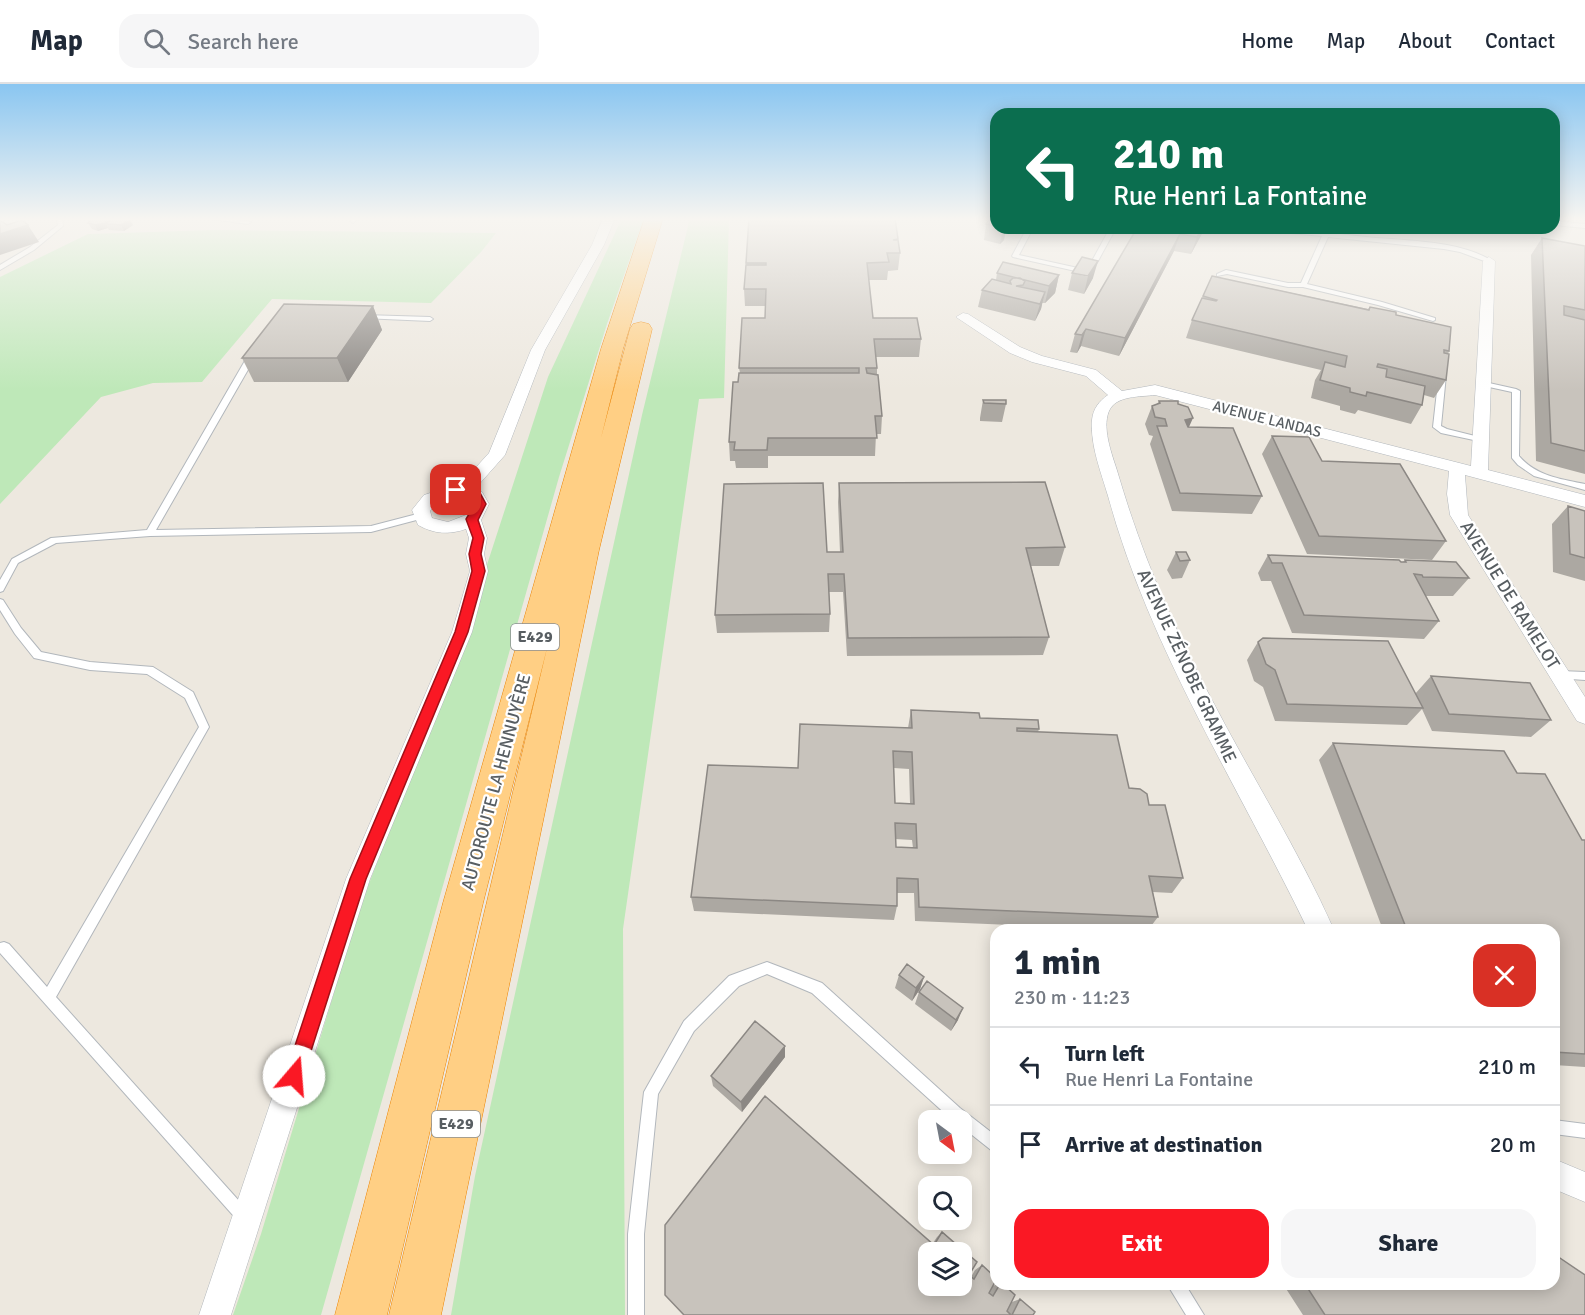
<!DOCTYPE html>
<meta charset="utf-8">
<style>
body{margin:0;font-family:Signika,sans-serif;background:#f6f6f7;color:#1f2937;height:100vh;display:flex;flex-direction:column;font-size:22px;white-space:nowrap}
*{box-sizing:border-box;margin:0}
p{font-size:20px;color:#747a83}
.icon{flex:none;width:33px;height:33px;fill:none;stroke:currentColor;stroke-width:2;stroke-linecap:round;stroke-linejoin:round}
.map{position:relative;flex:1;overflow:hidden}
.panel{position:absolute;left:990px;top:840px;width:570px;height:366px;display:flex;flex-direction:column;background:#fff;border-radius:18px;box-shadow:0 3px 15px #0003}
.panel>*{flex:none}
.guide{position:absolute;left:990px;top:24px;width:570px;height:126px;border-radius:18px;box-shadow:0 3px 15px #0003;background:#0b6e4f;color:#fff;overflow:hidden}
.needle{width:39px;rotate:148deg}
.fabs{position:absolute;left:918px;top:1026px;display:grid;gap:12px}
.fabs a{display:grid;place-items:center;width:54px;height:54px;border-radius:12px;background:#fff;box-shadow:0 3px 15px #0003;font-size:30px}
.pin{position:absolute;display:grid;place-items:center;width:51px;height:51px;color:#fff;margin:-26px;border-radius:12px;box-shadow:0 3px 9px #0006}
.me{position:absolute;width:66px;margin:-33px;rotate:18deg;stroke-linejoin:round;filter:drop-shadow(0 0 4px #0008)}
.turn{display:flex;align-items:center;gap:21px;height:126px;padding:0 24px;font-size:27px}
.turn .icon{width:78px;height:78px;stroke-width:2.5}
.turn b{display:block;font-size:42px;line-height:51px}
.round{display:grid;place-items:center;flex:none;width:63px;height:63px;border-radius:18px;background:#f6f6f7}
.overview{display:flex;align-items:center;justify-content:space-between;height:102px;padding:0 24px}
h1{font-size:36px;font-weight:800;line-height:45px}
.primary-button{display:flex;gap:12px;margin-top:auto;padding:12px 24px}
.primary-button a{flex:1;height:69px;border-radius:18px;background:#fa1824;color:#fff;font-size:24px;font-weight:800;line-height:69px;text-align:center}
.primary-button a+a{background:#f6f6f7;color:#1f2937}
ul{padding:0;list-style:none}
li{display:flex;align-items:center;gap:18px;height:78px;padding:0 24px;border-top:2px solid #e0e1e3}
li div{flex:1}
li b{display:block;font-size:22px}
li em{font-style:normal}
header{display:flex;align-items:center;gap:36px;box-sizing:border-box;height:84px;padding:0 30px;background:#fff;border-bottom:2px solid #e0e1e3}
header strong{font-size:28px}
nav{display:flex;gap:33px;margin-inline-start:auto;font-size:21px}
.search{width:420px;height:54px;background:#f6f6f7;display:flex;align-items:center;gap:15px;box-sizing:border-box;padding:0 21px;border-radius:18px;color:#747a83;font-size:22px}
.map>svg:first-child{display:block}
.green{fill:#bee8b8}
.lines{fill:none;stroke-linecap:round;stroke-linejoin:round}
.lane-casing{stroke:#b2b7bc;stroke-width:2}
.street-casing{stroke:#b2b7bc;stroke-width:1}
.highway-casing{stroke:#ec8300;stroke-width:1}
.lane{fill:#fff;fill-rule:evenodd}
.street{fill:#fff;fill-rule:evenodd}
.highway{fill:#ffcf84;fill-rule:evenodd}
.wall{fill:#aca8a2;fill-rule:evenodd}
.shaded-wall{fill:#8c8884}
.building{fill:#c8c3bc;stroke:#8c8884;stroke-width:1.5;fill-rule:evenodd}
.route{fill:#fa1824;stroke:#a21017;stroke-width:1.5}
.labels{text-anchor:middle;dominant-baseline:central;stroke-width:4.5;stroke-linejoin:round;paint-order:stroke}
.far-street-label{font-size:15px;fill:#585e62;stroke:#fff}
.shield{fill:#fff;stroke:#8a8e91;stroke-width:1.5}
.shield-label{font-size:16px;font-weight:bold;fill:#585e62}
.street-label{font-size:18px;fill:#585e62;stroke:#fff}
</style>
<header>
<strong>Map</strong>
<div class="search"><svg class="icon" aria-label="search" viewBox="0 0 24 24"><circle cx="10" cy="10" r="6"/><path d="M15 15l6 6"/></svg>Search here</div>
<nav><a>Home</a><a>Map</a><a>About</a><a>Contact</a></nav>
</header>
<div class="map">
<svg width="1585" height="1231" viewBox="0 0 1585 1231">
<rect width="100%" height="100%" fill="#ede8df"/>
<!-- green -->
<path class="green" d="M622 134H644L607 240 559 393 321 1231H233L261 1150 359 826 469 536 548 293Z
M690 134H729L724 314 699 315 623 845 625 1231H451L475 1092 642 331Z
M215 146 496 149 481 168 431 219 272 215 202 298 153 299 101 313 0 420V193L88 150Z"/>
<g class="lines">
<!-- lane casing -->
<g class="lane-casing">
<path id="lane" d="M56 134H62L63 142 34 166 0 186V181L30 163 58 141Z
M203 134H227L251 138 248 140Z
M352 134H359L353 139 350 137Z
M1554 137 1585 140V144L1554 141Z
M1027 144H1033L1019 171 1087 186 1110 144H1116L1092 188 1089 190 1013 173 1012 172Z
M1256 144C1293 144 1329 149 1366 153 1404 157 1460 156 1492 177L1487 178 1460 168 1444 165 1328 153 1307 200 1382 218 1435 234V236L1433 237 1378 221 1303 203H1288L1227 190 1217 192V190L1226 186 1288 199H1301L1322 152 1259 146Z
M364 231 430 233 433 235 430 237 362 234V232Z
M250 268 257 270 156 446 371 442 421 429 425 432 424 434 371 448 150 452 56 459 18 479 3 507 0 508V496L12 475 51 454 147 446Z
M1439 289 1446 291 1441 342 1447 345 1483 354V358L1441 349 1433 343Z
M1480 297 1516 305 1520 307 1519 372C1536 392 1561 395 1585 400V406L1534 392 1518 381 1512 374V308L1480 301Z
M0 515 3 516 21 544 41 568 90 578 153 583 193 608 209 643 56 913 249 1128 252 1133 249 1138 244 1141 239 1138 0 869V859L4 858 9 860 47 903 199 643 185 614 147 590 90 586 34 574 15 550 0 526Z
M1560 587 1585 588V596L1556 594 1555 591Z
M767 878 822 899 960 1024 996 1052V1068L991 1066 962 1043V1036H953L950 1034 812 909 767 890 739 902 694 947 658 1010 644 1150V1231H628V1150L644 1008 684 937 729 892Z
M1554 1036 1585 1040V1054L1554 1050Z
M1167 1200H1185L1204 1231H1186Z"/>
</g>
<!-- street casing -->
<g class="street-casing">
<path id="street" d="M603 134H615L604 161 545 266 505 371 474 406 482 408 489 420 481 436 487 454 484 470 488 487 472 548 370 795 231 1231H199L346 795 452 548 470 487 466 470 469 454 466 445C449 451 434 450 418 441L412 426 424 411 455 401 459 402 489 369 531 266 592 161ZM456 412 469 416 471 420 466 431 448 438 432 434 430 427 436 419Z
M1489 173 1495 177 1488 386 1585 411V423L1465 391 1468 431 1585 613V640L1577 637 1450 431 1447 410 1449 387 1155 311C1141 313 1116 311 1109 327 1101 346 1114 375 1119 393 1142 471 1174 545 1212 616 1252 693 1299 767 1334 846H1308C1239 703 1150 566 1108 412 1101 388 1090 361 1092 336 1093 325 1099 317 1108 311L1086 292 1032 278 1010 269 956 233 963 229 968 230 1020 263 1042 272 1096 286 1122 307 1155 301 1471 382 1483 177Z
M1554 1075 1585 1088V1118L1554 1105Z"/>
</g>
<!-- highway casing -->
<g class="highway-casing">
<path id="highway" d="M645 134H663L623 265 601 354 630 245 633 240 641 238 649 240 652 245 599 466 441 1231H389L548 560 483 819 387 1231H335L443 819 601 265Z"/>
</g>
<!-- lane -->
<use href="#lane" class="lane"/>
<!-- street -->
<use href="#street" class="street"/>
<!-- highway -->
<use href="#highway" class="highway"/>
</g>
<!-- wall -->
<path class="wall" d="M749 134H895L900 169 898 186 888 187 887 196H869L873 234 921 255 919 273H876L877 284V290L882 332 881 350H876L875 372H768V384H736L735 377H730L729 358 740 289 739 284 765 234V222H745L744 205Z
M996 134V144H1006L1004 156 1000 160 984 156 986 140Z
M111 136 133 141 124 147 109 146 108 144 98 147 92 145 88 139Z
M1137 144H1205L1191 170 1174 167 1119 272 1081 262 1077 269 1070 268 1075 250Z
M1542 154 1585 162V390L1536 377 1531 171Z
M997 189 1059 191 1055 209 1045 219H1042L1041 225 1035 237 978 223 982 206 996 196Z
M1072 189 1093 194 1084 210 1068 206Z
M1212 192 1368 225 1370 223 1396 231 1449 267 1448 270 1446 296 1434 314 1424 311 1422 321 1411 340 1358 326 1355 330 1340 326V322L1311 314 1315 296 1321 286 1186 254 1192 236Z
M373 222 382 246 348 298H254L242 274Z
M983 316 1006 320 1002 338 980 337V334Z
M1159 317 1189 343 1262 412 1252 430 1172 427 1150 360 1153 352 1149 351 1145 340 1152 322 1157 320Z
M1272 352 1322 377 1446 457 1432 476 1307 470 1262 370Z
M839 399 1065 463 1059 482H1031L1049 553 1043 571 847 572 843 508H829L830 530 829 548 717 549 715 531 827 468H840L838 418Z
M1568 422 1585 427V497L1553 488 1552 440Z
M1176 468 1190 476 1182 494 1172 495 1167 486Z
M1268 471 1401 478H1403L1405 476 1469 494 1453 512H1425L1439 537 1424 555 1292 549 1271 497H1261L1258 489Z
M1258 558 1415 610 1431 592 1551 636 1531 653 1432 647 1422 625 1407 641 1275 637 1263 603 1254 597 1247 576Z
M911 626 980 634 1039 645 1038 648 1129 704 1149 721 1183 794 1172 809 1153 808 1158 833 1148 846H1127L915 837 914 809H897V822L894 836 694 827 691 813 798 684 908 644ZM894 684 909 685 910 719H895ZM895 755 912 756 913 764 896 763Z
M1333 659 1517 689 1582 756H1585V983L1554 981V846H1383L1319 676Z
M899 891 924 893 920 905 912 917 895 904Z
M919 908 958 936 951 947 915 920Z
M785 962V973L742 1028 713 1002 711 992Z
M942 1148 958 1162 928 1168 962 1202V1168H957L962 1165 969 1191 971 1193 975 1186 982 1181 993 1202 997 1200H1003L1012 1218 1020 1215 1033 1231H684L933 1159 937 1153Z
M1283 1200H1554L1585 1231H1303Z"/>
<!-- shaded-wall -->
<path class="shaded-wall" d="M109 134 113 139 106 140 108 144 98 147 95 141Z
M130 135 133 141 124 147 121 141Z
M28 141 39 158 0 171V150Z
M1003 144H1006L1004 156 1000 160Z
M1202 144H1205L1191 170 1197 153Z
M1180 150 1174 167 1119 272 1125 254Z
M1098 177 1093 194 1084 210 1088 192Z
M1059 191 1055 209 1045 219 1049 202Z
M1045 208 1041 225 1035 237 1040 220Z
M373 222 382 246 348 298 337 274Z
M1086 245 1081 262 1077 269 1082 251Z
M1193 334 1185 352V336Z
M924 893 920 905 912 917 916 904Z
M963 924 958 936 951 947 956 936Z
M785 962V973L742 1028 741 1018Z"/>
<!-- building -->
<path class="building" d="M94 134H109L105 139 95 141 88 139 92 135Z
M114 134H117L130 135 121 141 106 140Z
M749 134H895L898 155 893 156H898L900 169H887L889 178 867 179 873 234H917L921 255H874L877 284H866L867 289 878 291 882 332H875L877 354H768L767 366H734L735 358H729L733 298H738L739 289H859V284H739L742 234H765L766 205H744L746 181H766V179H746Z
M990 134H996V142L986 140Z
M0 136 7 141 22 136 28 141 0 150Z
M1137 144H1202L1197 153 1180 150 1125 254 1086 245 1082 251 1075 250Z
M1542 154 1585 162V226L1564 222V231L1585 236V367L1551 359Z
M1082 173 1098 177 1088 192 1072 189Z
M1003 178 1059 191 1049 202 997 189Z
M1212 192 1369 226 1370 223 1396 228V231L1451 243 1449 267 1444 266V269L1449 270 1446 296 1378 280 1377 283 1387 285 1386 293 1425 302 1422 321 1367 308 1366 312 1350 308V304L1320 296 1325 278 1345 283 1347 272 1192 236 1202 214 1216 217 1217 216 1203 212Z
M1013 194H1020L1025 197 1023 201 1016 202 1045 208 1040 220 982 206 992 195 1011 200 1010 197Z
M284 220 373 222 337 274H242Z
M983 316H1006V320L984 319Z
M1159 317H1178V320L1188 323 1193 334 1185 336 1188 343 1233 344 1262 412 1180 409 1157 342H1167L1165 335 1155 333 1152 322 1160 319Z
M1272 352 1309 353 1322 377 1400 380 1446 457 1319 452Z
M1045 398 1065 463 1026 464 1049 553 848 554 844 490H828L830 530 715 531 724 400 823 399 827 468H843L839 399Z
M1568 422 1585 427V474L1570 470Z
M1176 468H1186L1190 476 1180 477Z
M1268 471 1399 476 1401 478H1406L1405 476 1456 478 1469 494 1423 493 1422 491 1414 490 1439 537 1304 531 1282 479H1272Z
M1263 554 1388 557 1423 624 1287 620 1275 586 1266 580 1258 558Z
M1431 592 1530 599 1551 636 1449 630Z
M911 626 979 629 980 634 1038 636 1039 645 1017 644V647L1117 651 1129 704 1140 705 1147 710 1149 721H1165L1183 794 1149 792 1158 833 919 823 918 795 897 794V822L691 813 708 681 798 684 800 640 912 644ZM893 667 912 668 914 720 895 719ZM895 739 916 740 917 764 896 763Z
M1333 659 1504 667 1517 689 1545 690 1582 756H1585V970L1554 968V846H1407Z
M907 880 924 893 916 904 899 891Z
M927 897 963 924 956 936 919 908Z
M755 937 785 962 741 1018 711 992Z
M765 1012 934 1161 942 1148 958 1162 954 1168H928V1202H962V1168H960L962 1165 977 1178 969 1191 974 1195 982 1181 996 1194V1196L989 1209 993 1212 1000 1200H1003L1015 1211 1007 1227 1011 1231H684L665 1211V1141Z
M1554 1170 1585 1191V1231H1325L1305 1200H1554Z
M1020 1215 1035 1228 1033 1231H1012Z"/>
<!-- sky -->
<linearGradient id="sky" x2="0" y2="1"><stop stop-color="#8ac6f1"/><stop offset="0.44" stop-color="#f7f5f1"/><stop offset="1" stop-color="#f7f5f1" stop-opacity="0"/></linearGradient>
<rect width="1585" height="307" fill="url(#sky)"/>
<!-- route -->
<path class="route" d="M456 403 480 409 486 420 478 436 484 454 481 470 485 487 468 548 366 795 303 992 301 998 294 1001 288 998 285 992 350 795 455 548 472 487 469 470 473 454 466 435 475 420 468 412 452 409V404Z"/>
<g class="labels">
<!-- far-street labels -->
<g class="far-street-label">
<text transform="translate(1267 335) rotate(14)">AVENUE LANDAS</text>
</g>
<!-- shield labels -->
<g class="shield">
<rect x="511" y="540" width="48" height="26" rx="4.5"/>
<rect x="432" y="1027" width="48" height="26" rx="4.5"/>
</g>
<g class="shield-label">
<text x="535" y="553">E429</text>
<text x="456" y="1040">E429</text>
</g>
<!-- street labels -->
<g class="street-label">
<text transform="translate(1510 511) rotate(58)">AVENUE DE RAMELOT</text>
<text transform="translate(1187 582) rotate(65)">AVENUE ZÉNOBE GRAMME</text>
<text transform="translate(496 698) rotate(-75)">AUTOROUTE LA HENNUYÈRE</text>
</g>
</g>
</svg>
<div class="fabs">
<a><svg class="needle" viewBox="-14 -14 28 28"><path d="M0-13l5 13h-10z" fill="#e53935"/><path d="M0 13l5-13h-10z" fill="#747a83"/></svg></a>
<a><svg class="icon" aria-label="search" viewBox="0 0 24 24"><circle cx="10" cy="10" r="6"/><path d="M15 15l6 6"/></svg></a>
<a><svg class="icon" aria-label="layers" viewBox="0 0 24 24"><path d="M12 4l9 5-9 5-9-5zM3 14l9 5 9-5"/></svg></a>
</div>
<div class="pin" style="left:456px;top:406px;background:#d93025"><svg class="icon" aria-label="arrive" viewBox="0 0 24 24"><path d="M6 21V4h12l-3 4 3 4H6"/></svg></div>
<svg class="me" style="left:294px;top:992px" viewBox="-20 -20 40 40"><circle r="19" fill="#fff"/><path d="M0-13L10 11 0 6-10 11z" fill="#fa1824"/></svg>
<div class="guide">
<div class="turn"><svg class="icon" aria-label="left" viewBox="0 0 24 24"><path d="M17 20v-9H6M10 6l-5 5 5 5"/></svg><div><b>210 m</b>Rue Henri La Fontaine</div></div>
</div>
<section class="panel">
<div class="overview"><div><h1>1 min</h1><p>230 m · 11:23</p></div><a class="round" style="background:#d93025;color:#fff"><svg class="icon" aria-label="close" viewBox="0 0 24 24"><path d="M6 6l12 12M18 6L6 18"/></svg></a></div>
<ul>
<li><svg class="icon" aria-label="left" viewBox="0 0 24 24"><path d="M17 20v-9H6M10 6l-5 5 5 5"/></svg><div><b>Turn left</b><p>Rue Henri La Fontaine</p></div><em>210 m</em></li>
<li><svg class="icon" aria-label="arrive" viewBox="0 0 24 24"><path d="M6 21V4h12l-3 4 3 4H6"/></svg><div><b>Arrive at destination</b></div><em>20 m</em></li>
</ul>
<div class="primary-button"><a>Exit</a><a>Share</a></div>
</section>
</div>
